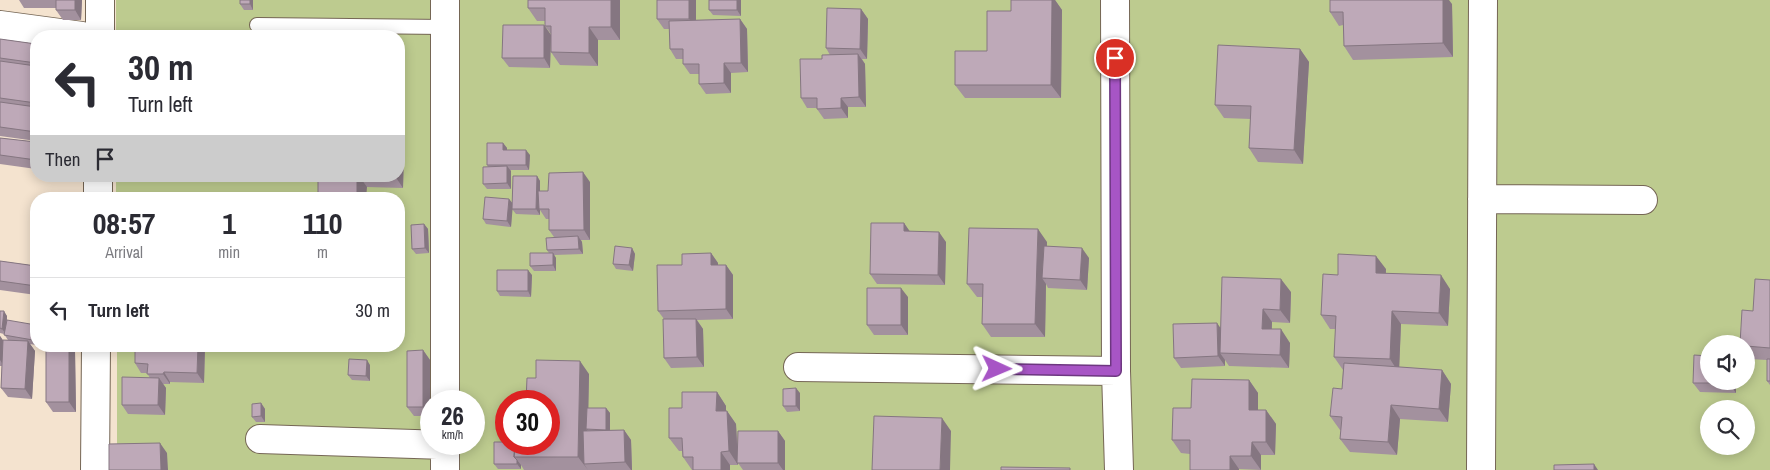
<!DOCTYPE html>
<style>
body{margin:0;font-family:"Archivo Narrow",sans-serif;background:#f2f2f3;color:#2b2b33;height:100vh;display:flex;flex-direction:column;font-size:19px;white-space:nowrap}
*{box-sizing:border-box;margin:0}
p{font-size:16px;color:#7c7c81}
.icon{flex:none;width:28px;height:28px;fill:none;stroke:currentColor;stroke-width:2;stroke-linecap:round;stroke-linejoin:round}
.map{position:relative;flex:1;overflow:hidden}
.side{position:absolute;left:30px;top:192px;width:375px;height:160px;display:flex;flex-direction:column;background:#fff;border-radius:20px;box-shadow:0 2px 12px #0003}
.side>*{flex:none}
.hud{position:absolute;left:30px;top:30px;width:375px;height:152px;border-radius:20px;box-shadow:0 2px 12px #0003;background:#fff;color:#2b2b33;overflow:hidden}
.tools{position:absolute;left:1700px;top:335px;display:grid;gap:10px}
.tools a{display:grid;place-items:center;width:55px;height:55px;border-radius:50%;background:#fff;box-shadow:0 2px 12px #0003;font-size:25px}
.speed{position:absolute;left:420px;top:390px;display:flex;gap:10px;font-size:25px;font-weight:700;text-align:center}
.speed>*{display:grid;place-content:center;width:65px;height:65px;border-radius:50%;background:#fff;box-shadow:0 2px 12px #0003;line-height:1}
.speed small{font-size:12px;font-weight:400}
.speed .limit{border:8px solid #d22;background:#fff;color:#111}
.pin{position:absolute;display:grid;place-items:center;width:42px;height:42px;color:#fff;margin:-21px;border:2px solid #fff;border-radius:50%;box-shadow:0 1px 5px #0007}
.me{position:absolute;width:55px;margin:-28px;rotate:91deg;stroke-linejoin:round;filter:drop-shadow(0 0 4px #0008)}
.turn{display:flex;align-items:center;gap:18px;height:105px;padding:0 15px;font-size:22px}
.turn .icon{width:65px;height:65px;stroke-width:2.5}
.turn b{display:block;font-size:35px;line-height:42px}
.then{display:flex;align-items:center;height:48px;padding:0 15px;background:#0003;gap:10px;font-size:19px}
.eta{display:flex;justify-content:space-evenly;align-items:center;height:85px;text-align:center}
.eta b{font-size:30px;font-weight:700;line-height:35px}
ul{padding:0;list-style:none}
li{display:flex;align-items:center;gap:15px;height:65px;padding:0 15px;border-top:1px solid #e1e1e2}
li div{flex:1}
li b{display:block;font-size:19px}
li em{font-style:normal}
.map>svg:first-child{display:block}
.green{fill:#bdcb8f;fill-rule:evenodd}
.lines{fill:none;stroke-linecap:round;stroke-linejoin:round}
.service-casing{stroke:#756655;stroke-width:16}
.minor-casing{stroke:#756655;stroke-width:30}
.service{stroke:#fff;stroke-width:14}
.minor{stroke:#fff;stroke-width:28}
.wall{fill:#a3919e}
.shaded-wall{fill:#857681}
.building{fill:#bea9b8;stroke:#857681}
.route-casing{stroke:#6d3780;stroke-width:12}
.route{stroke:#a755c5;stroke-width:9}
</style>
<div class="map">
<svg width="1770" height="470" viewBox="0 0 1770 470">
<rect width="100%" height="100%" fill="#f4e3cf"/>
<!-- green -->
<path class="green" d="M116 0H1770V470H117V346H399V199H116V176H399V36H116ZM1709 344H1746V381H1709ZM431 401H474V444H431ZM506 401H549V444H506ZM1709 409H1746V446H1709Z"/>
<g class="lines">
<!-- service casing -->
<g class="service-casing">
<path id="service" d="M257 25 444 27"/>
</g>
<!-- minor casing -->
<g class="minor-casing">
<path id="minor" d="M1115 0 1116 371 1119 470
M0 25 82 36
M100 36V0
M98 199V176
M1482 199 1643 200
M798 367 1116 371
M445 401V0
M260 439 445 445
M95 470 96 346
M445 470V444
M1481 470 1483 0"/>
</g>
<!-- service -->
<use href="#service" class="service"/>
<!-- minor -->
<use href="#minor" class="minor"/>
</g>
<!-- wall -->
<path class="wall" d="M19 0H82L81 20H63L56 10V8H24Z
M240 0H253V10H244L240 4Z
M620 0V40H598V66L560 65 551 52V34L545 26V21H537L528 8Z
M657 0H696V20L740 19 747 29 748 72 731 73V93L706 94 699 84V74H690L683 64V59H676L670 49 669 29H664L657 19Z
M741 0V16L713 15 709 10Z
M1011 0H1055L1062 10 1061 98H965L955 85 987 51 1011 11Z
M1452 4 1453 57 1353 60 1344 46 1343 25 1339 26 1330 12Z
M861 9 868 19 867 59H862L865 64 866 107H848V118L824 119 817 109V108H807L801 98 822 59 830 55 826 48Z
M544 25 551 35 550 68 509 67 502 58Z
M0 39 36 44V141L0 136Z
M1300 49 1309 62 1303 164 1258 162 1249 148 1251 119 1224 118 1215 105Z
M0 138 36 142V169L0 164Z
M503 143 507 148V150L530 155 529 170H510L511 171V189H487L483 184 488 166 487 165Z
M404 150 403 188 367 187 318 176H399Z
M537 176 540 181V191H548L590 182V240H581L582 242 583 254 554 255 556 258V271H534L530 266 549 253 547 250 554 237 549 230V219H546L540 210V215L516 214 512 209 511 227 486 224 483 219 509 199 513 204Z
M904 223 909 231 946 242 945 285 877 284 870 274Z
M424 224 428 229 429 253 416 254 412 249Z
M1047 242V246L1089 258 1087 290 1048 288 1046 284 1045 337H991L982 324V297H977L967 284Z
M632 248 635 254 633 271 616 269 613 264Z
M711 253 718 263V265H726L733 275V319L697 320 703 329 704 367 671 368 664 358V319L658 311 682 265Z
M0 261 36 266V295L0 290Z
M1386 269V273L1450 289 1448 326 1401 324 1399 367 1442 370 1451 384 1448 422 1400 419 1397 455 1350 452 1340 439 1341 430H1340L1330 416 1342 389 1343 370 1334 357 1336 329H1330L1321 315 1338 275Z
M532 275 531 297 500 296 497 291Z
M1770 280V385L1767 381V360L1749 359 1746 355V344Z
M399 282 405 291V320H399Z
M1291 292 1290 323 1272 322V329L1290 343 1289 368 1229 366 1225 360V366L1181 368 1174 358 1221 327Z
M908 297V335H874L867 325Z
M0 311 7 316V324L36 326V345L30 344 35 351 32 399 8 397 1 388 2 366H0V336L3 340H8L4 334 0 333Z
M205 346 204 383 170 382V384H163L166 388 165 415 128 414 122 405 150 378 147 373H141L135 363Z
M423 350 430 360V416H414L407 407Z
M75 351 76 412H53L46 402Z
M370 365V381L352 380 348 375Z
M589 374 588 408H606L610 413V430H624L631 440 632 470H588V469V470H524L521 465V469H498L494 464 549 444 536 378Z
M1249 380 1258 393V410H1266L1276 424 1275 455H1261V470L1239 469 1190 454 1181 453 1172 440 1191 408Z
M1709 381H1736V393L1700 392 1693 383Z
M717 392 726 406V411H727L736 424 738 456 778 431 785 441V470H743L738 463V465H730V470H692L683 457 682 451H679L669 438 682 408Z
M800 393V411L787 412 783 406Z
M261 403 265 409V422H256L252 417Z"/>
<!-- shaded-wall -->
<path class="shaded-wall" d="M75 0H82L81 20 75 10Z
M250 0H253V10L250 4Z
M611 0H620V40L611 27Z
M689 0H696V29L689 19Z
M737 0H741V16L737 10Z
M1052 0H1055L1062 10 1061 98 1051 85Z
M1443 0H1449L1452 4 1453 57 1443 43Z
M861 9 868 19 867 59 860 49Z
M740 19 747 29 748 72 741 63Z
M544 25 551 35 550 68 544 58Z
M589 27 598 40V66L589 53Z
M1300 49 1309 62 1303 164 1294 150Z
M858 54 865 64 866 107 859 97Z
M724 63 731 73V93L724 83Z
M841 98 848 107V118L841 108Z
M399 143 404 150 403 188 395 176H399Z
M503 143 507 148V156L503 150Z
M526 150 530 155 529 170 526 165Z
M507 166 511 171V189L507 183Z
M583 172 590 182V240L584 230Z
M357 176H359L367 187 366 199H357Z
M537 176 540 181V209H539L540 210V215L536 209Z
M509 199 513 204 511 227 507 221Z
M904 223 911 233 904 231Z
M424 224 428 229 429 253 425 248Z
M1038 229 1047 242 1046 279 1042 278 1046 284 1045 337 1035 324Z
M939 232 946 242 945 285 938 275Z
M578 236 582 242 583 254 579 249Z
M632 248 635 254 633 271 629 265Z
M1082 248 1089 258 1087 290 1080 280Z
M553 253 556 258V271L553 265Z
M711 253 718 263V275L711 265Z
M1376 256 1386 269 1385 286 1376 273Z
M726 265 733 275V319L726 309Z
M528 270 532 275 531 297 528 291Z
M1441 275 1450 289 1448 326 1439 313Z
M1281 279 1291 292 1290 323 1280 310Z
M399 282 405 291V320L399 312Z
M901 288 908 297V335L901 325Z
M1263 309 1272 322 1271 342 1262 329Z
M4 311 7 316 6 334 2 329Z
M1392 311 1401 324 1399 373 1390 359Z
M696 319 703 329 704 367 697 357Z
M1217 323 1224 333 1220 353 1225 360V366L1218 356Z
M36 325V344L33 340Z
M1281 329 1290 343 1289 368 1280 355Z
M0 336 6 345 4 366 0 360Z
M28 341 35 351 32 399 25 389Z
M69 346H72L75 351 76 412 69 402Z
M198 346H205L204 383 197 373Z
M423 350 430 360V416L423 407Z
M367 360 370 365V381L366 376Z
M580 361 589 374 588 430 586 429 588 432 584 464 588 470 578 457Z
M1442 370 1451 384 1448 422 1439 409Z
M164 372 170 382V384L163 374Z
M159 378 166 388 165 415 158 405Z
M1249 380 1258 393V423L1249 410Z
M1729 381H1736V393L1729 383Z
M796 388 800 393V411L796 406Z
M717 392 726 406V424L716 411Z
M261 403 265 409V422L261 416Z
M1391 405 1400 419 1397 455 1388 442Z
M606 408 610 413V435L606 430Z
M1266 410 1276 424 1275 455 1266 442Z
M727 411 736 424 738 465 729 451Z
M942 418 951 431 950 470H940Z
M624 430 631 440 632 470H631L625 462Z
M778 431 785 441V470H783L778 463Z
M1252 442 1261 455V470L1251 456Z
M160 443 167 453 168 470H161Z
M721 452 730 465V470H721Z
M1230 456 1239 469V470H1230Z
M517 460 521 465V469L517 464Z
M1594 464 1598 470H1594Z"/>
<!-- building -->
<path class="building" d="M56 0H75V10H56Z
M240 0H250V4H240Z
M528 0H611V27H589V53L551 52V26H545V8H528Z
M657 0H689V19H657Z
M709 0H737V10H709Z
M1011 0H1052L1051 85H955V51H987V11H1011Z
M1330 0H1443V43L1344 46 1343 12H1330Z
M827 8 861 9 860 49 826 48Z
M740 19 741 63H724V83L699 84V64H683V49H670L669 21Z
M503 25H544V58H502Z
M0 39 36 44V63L0 58Z
M1218 45 1300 49 1294 150 1249 148 1251 106 1215 105Z
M858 54 859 97 841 98V108L817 109V98H801L800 59H822V55Z
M0 61 36 66V103L0 98Z
M0 102 36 107V132L0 127Z
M0 138 36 142V160L0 155Z
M487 143H503V150H526V165H487Z
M507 166V183L483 184V167Z
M583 172 584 230H549V209H539L538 191H548L549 173Z
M318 176H357V199H318Z
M513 176H537L536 209H512Z
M485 197 509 199 507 221 483 219Z
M871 223H904V231L939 232 938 275 870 274Z
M424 224 425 248 412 249 411 225Z
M969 228 1038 229 1035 324H982L983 284H967Z
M578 236 579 249 547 250 546 238Z
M615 246 632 248 629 265 613 264Z
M1044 246 1082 248 1080 280 1042 278Z
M530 253H553V265L530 266Z
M711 253V265H726V309L658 311 657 265H682V254Z
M1338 254 1376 256V273L1441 275 1439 313 1392 311 1390 359 1334 357 1336 316 1321 315 1323 274 1338 275Z
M0 261 36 266V286L0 281Z
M497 270H528V291H497Z
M1222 277 1281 279 1280 310 1263 309 1262 329H1281L1280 355 1220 353Z
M1755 279 1770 280V348L1746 346V344H1740L1742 310 1753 311Z
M867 288H901V325H867Z
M0 311H4L2 329 0 328Z
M663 319H696L697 357 664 358Z
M7 320 36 325 33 340 4 335Z
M1217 323 1218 356 1174 358 1173 324Z
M3 340 28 341 25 389 1 388Z
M46 346H69V402H46Z
M135 346H198L197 373 164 372 163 374H147L148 364 135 363Z
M423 350V407H407V351Z
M1694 355 1709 356V381H1729V383H1693Z
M349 359 367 360 366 376 348 375Z
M1767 359H1770V381H1767Z
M536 360 580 361 578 457H514L515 444H549V401H526L527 378H536Z
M1344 363 1442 370 1439 409 1391 405 1388 442 1340 439 1342 417 1330 416 1333 388 1342 389Z
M122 377 159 378 158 405H122Z
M1192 379 1249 380V410H1266V442H1252L1251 456H1230V470H1190V440H1172L1173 408H1191Z
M796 388V406H783V389Z
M682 392H717L716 411H727L729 451 721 452V470H693V457H683L682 438H669V408H682Z
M261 403V416L252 417V404Z
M587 408H606V430L586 429Z
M874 416 942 418 940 470H872Z
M624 430 625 462 584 464 583 431Z
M738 431H778V463H737Z
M494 442H506V444H515L514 457 517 460V464H494Z
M160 443 161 470H109V444Z
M1594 464V470H1554V465Z
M1001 467 1070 468V470H1001Z"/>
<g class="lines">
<!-- route casing -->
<g class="route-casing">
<path id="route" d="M997 369 1116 371 1115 58"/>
</g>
<!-- route -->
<use href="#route" class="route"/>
</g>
</svg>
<div class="tools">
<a><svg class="icon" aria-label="sound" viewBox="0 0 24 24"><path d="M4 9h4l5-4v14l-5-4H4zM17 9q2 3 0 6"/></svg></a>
<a><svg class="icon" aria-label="search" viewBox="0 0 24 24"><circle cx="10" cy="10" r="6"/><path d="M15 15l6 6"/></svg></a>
</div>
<div class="speed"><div>26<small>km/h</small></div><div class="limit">30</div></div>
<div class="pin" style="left:1115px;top:58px;background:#d93025"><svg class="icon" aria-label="arrive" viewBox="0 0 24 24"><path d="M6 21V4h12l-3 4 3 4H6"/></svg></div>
<svg class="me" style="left:997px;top:369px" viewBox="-20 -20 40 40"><path d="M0-17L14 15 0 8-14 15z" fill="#a755c5" stroke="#fff" stroke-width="4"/></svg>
<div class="hud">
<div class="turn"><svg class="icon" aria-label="left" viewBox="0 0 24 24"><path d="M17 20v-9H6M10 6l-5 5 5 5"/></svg><div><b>30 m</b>Turn left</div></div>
<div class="then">Then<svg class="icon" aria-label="arrive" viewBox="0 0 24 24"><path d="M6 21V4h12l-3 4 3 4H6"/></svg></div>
</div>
<section class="side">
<div class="eta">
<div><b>08:57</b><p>Arrival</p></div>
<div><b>1</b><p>min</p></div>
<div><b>110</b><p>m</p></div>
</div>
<ul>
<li><svg class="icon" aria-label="left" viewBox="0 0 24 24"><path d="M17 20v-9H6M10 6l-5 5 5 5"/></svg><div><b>Turn left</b></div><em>30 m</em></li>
</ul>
</section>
</div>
